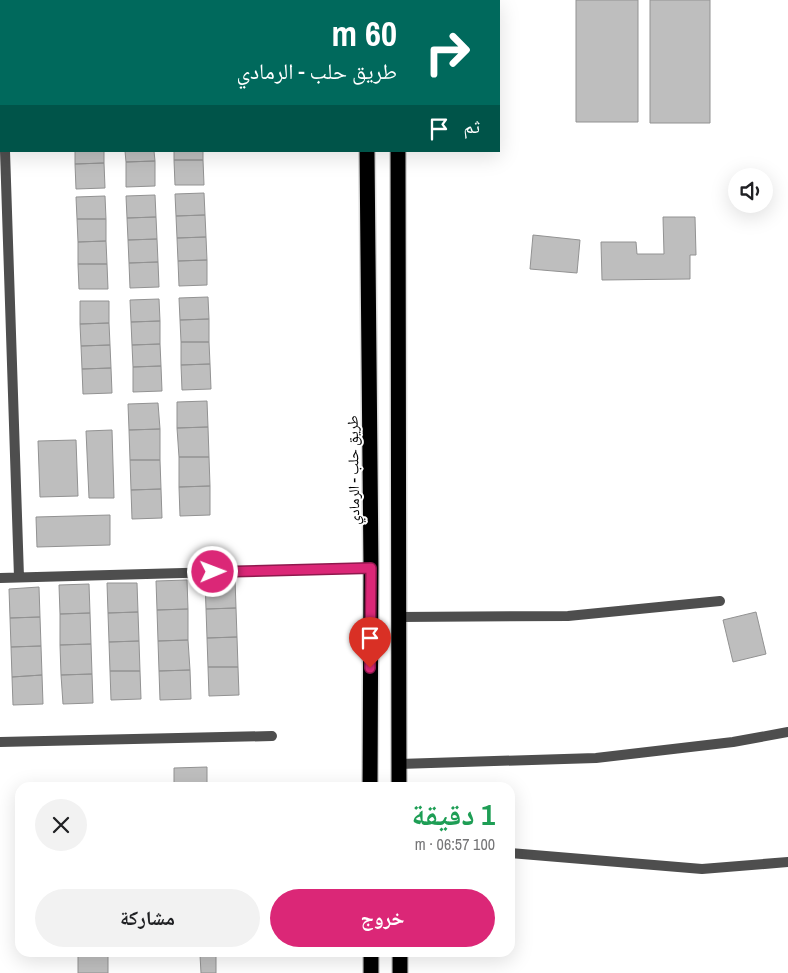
<!DOCTYPE html>
<html lang="ar">
<meta charset="utf-8">
<style>
body{margin:0;font-family:"Archivo Narrow","Noto Naskh Arabic",sans-serif;background:#f2f2f2;color:#202124;direction:rtl;height:100vh;display:flex;flex-direction:column;font-size:19px;white-space:nowrap}
*{box-sizing:border-box;margin:0}
p{font-size:16px;color:#757577}
.icon{flex:none;width:28px;height:28px;fill:none;stroke:currentColor;stroke-width:2;stroke-linecap:round;stroke-linejoin:round}
.map{position:relative;flex:1;overflow:hidden;direction:ltr}
.drawer{position:absolute;left:15px;top:782px;width:500px;height:175px;display:flex;flex-direction:column;background:#fff;border-radius:15px;box-shadow:0 5px 20px #0002;direction:rtl}
.drawer>*{flex:none}
.hud{position:absolute;left:0px;top:0px;width:500px;height:152px;box-shadow:0 5px 20px #0002;direction:rtl;background:#00695c;color:#fff;overflow:hidden}
.buttons{position:absolute;left:728px;top:168px;display:grid;gap:10px}
.buttons a{display:grid;place-items:center;width:45px;height:45px;border-radius:50%;background:#fff;box-shadow:0 5px 20px #0002;font-size:25px}
.pin{position:absolute;display:grid;place-items:center;width:42px;height:42px;color:#fff;margin:-51px -21px;border-radius:50% 50% 50% 0;rotate:-45deg;box-shadow:0 0 5px #0007}
.pin .icon{rotate:45deg}
.me{position:absolute;width:55px;margin:-28px;rotate:89deg;stroke-linejoin:round;filter:drop-shadow(0 0 4px #0008)}
.turn{display:flex;align-items:center;gap:18px;height:105px;padding:0 20px;font-size:22px}
.turn .icon{width:65px;height:65px;stroke-width:2.5}
.turn b{display:block;font-size:35px;line-height:42px}
.then{display:flex;align-items:center;height:48px;padding:0 20px;background:#0003;gap:10px;font-size:19px}
.round{display:grid;place-items:center;flex:none;width:52px;height:52px;border-radius:26px;background:#f2f2f2}
.summary{display:flex;align-items:center;justify-content:space-between;height:85px;padding:0 20px}
h1{font-size:30px;font-weight:800;line-height:38px;color:#1e9e55}
.button{display:flex;gap:10px;margin-top:auto;padding:10px 20px}
.button a{flex:1;height:58px;border-radius:30px;background:#db2777;color:#fff;font-size:20px;font-weight:800;line-height:58px;text-align:center}
.button a+a{background:#f2f2f2;color:#202124}
.map>svg:first-child{display:block}
.building{fill:#bebebe;stroke:#929292}
.lines{fill:none;stroke-linecap:round;stroke-linejoin:round}
.highway-casing{stroke:#dbdbdb;stroke-width:18}
.street{stroke:#4e4e4e;stroke-width:10}
.highway{stroke:#000;stroke-width:15}
.route-casing{stroke:#8e194d;stroke-width:12}
.route{stroke:#db2777;stroke-width:9}
.labels{text-anchor:middle;dominant-baseline:central;stroke-width:4;stroke-linejoin:round;paint-order:stroke}
.street-label{font-size:15px;fill:#000;stroke:#fff}
</style>
<div class="map">
<svg width="788" height="973" viewBox="0 0 788 973">
<rect width="100%" height="100%" fill="#fff"/>
<!-- building -->
<path class="building" d="M28 0H50V1H28Z
M68 0H91V1H68Z
M113 0H135V1H113Z
M162 0H185V1H162Z
M207 0H229V1H207Z
M576 0H638V122H576Z
M650 0H710V123H650Z
M0 10H1V32H0Z
M0 32H1V58H0Z
M75 151H104V163L75 164Z
M125 151H154L155 161 126 162Z
M174 151H203V160H174Z
M174 160H203L204 185H175Z
M155 161V186L126 187V162Z
M104 163 105 188 76 189 75 164Z
M204 193 205 215 176 216 175 194Z
M155 195 156 217 127 218 126 196Z
M105 196 106 219H77L76 197Z
M205 215 206 237 177 238 176 216Z
M156 217 157 239 128 240 127 218Z
M663 217H695L696 255H690V279L602 280 601 242H636L637 254H664Z
M77 219H106V241L78 242Z
M533 235 580 240 577 273 530 269Z
M206 237 207 260 178 261 177 238Z
M157 239 158 262 129 263 128 240Z
M106 241 107 264H78V242Z
M207 260V285L179 286 178 261Z
M158 262 159 287 130 288 129 263Z
M78 264H107L108 289H79Z
M208 297 209 319 180 320 179 298Z
M159 299 160 321 131 322 130 300Z
M80 301H109V323L80 324Z
M209 319V342H181L180 320Z
M160 321V344L132 345 131 322Z
M109 323 110 345 81 346 80 324Z
M181 342H209L210 364 181 365Z
M160 344 161 366 133 367 132 345Z
M110 345 111 368 82 369 81 346Z
M210 364 211 389 182 390 181 365Z
M161 366 162 391 133 392V367Z
M111 368 112 393 83 394 82 369Z
M207 401 208 427 177 428V402Z
M158 403 160 429 129 430 128 404Z
M208 427 209 457H179L177 428Z
M160 429V460H130L129 430Z
M112 430 114 498H89L86 431Z
M76 440 78 496 40 497 38 441Z
M179 457H209L210 486 179 487Z
M130 460H160L161 489 131 490Z
M210 486V515L180 516 179 487Z
M161 489 162 518 132 519 131 490Z
M110 515V545L37 547 36 517Z
M235 579 236 608 206 609 205 580Z
M187 580 188 609 157 610 156 581Z
M107 583H137L138 612 108 613Z
M89 584 90 613 60 614 59 585Z
M39 587 40 617 10 618 9 589Z
M236 608 237 637 207 638 206 609Z
M188 609V640L158 641 157 610Z
M138 612 139 641 109 642 108 613Z
M756 612 766 654 733 662 723 620Z
M90 613 91 644 60 645V614Z
M40 617 41 646 11 647 10 618Z
M237 637 238 667H208L207 638Z
M188 640 190 670 159 671 158 641Z
M139 641 140 671H110L109 642Z
M91 644 92 674 61 675 60 645Z
M41 646 42 675 12 677 11 647Z
M208 667H238L239 695 209 696Z
M190 670 191 699 160 700 159 671Z
M110 671H140L141 699 111 700Z
M92 674 93 703 63 704 61 675Z
M42 675 43 704 13 705 12 677Z
M207 767V788H174V768Z
M78 952H108V973H78Z
M200 955H216V973H201Z"/>
<g class="lines">
<!-- highway casing -->
<g class="highway-casing">
<path id="highway" d="M365 0V1
M398 0V1
M367 151 371 568 370 788
M398 151 399 788
M371 952V973
M400 952V973"/>
</g>
<!-- street -->
<path class="street" d="M0 93H1
M5 151 19 577
M0 578 371 568
M399 617 568 616 720 601
M0 742 272 736
M399 764 596 758 733 742 788 732
M510 853 702 869 788 862"/>
<!-- highway -->
<use href="#highway" class="highway"/>
</g>
<g class="lines">
<!-- route casing -->
<g class="route-casing">
<path id="route" d="M213 572 371 568 370 668"/>
</g>
<!-- route -->
<use href="#route" class="route"/>
</g>
<g class="labels">
<!-- street labels -->
<g class="street-label">
<text transform="translate(353 470) rotate(-91)">طريق حلب - الرمادي</text>
</g>
</g>
</svg>
<div class="buttons">
<a><svg class="icon" aria-label="sound" viewBox="0 0 24 24"><path d="M4 9h4l5-4v14l-5-4H4zM17 9q2 3 0 6"/></svg></a>
</div>
<div class="pin" style="left:370px;top:668px;background:#d93025"><svg class="icon" aria-label="arrive" viewBox="0 0 24 24"><path d="M6 21V4h12l-3 4 3 4H6"/></svg></div>
<svg class="me" style="left:213px;top:572px" viewBox="-20 -20 40 40"><circle r="17" fill="#db2777" stroke="#fff" stroke-width="3"/><path d="M0-11L8 9 0 5-8 9z" fill="#fff"/></svg>
<div class="hud">
<div class="turn"><svg class="icon" aria-label="right" viewBox="0 0 24 24"><path d="M7 20v-9h11M14 6l5 5-5 5"/></svg><div><b>60 m</b>طريق حلب - الرمادي</div></div>
<div class="then">ثم<svg class="icon" aria-label="arrive" viewBox="0 0 24 24"><path d="M6 21V4h12l-3 4 3 4H6"/></svg></div>
</div>
<section class="drawer">
<div class="summary"><div><h1>1 دقيقة</h1><p>100 m · 06:57</p></div><a class="round"><svg class="icon" aria-label="close" viewBox="0 0 24 24"><path d="M6 6l12 12M18 6L6 18"/></svg></a></div>
<div class="button"><a>خروج</a><a>مشاركة</a></div>
</section>
</div>
